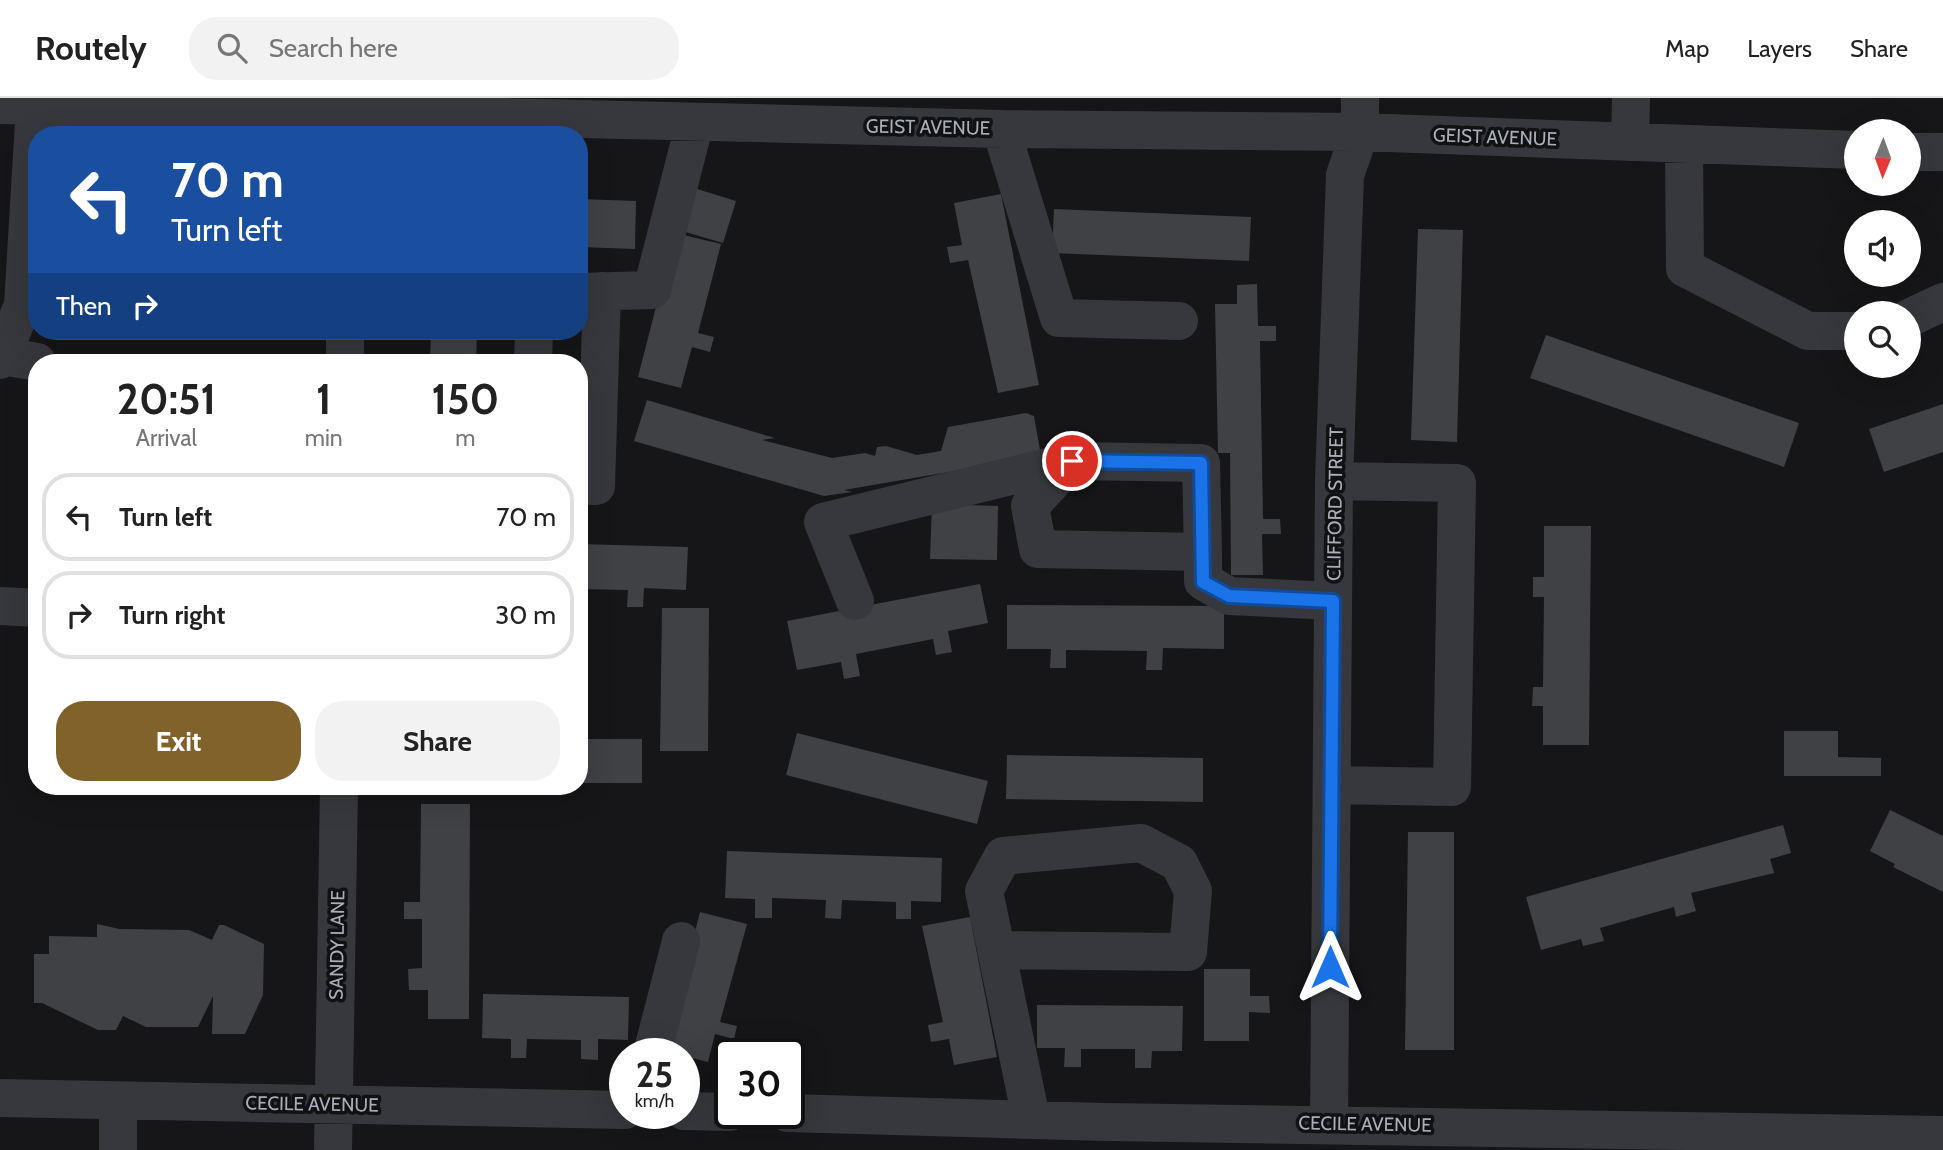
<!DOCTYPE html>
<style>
body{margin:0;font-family:Cabin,sans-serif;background:#f2f2f2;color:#222;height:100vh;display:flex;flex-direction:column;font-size:26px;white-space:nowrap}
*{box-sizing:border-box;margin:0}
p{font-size:23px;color:#767676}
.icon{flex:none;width:38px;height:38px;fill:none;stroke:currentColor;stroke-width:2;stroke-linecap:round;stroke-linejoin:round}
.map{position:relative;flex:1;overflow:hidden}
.side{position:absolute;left:28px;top:256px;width:560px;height:441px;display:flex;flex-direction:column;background:#fff;border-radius:28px;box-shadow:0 7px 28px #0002}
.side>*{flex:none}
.guide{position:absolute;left:28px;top:28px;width:560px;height:214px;border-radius:28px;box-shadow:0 7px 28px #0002;background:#1a4fa0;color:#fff;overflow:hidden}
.needle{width:46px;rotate:181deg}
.fabs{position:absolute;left:1844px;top:21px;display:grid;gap:14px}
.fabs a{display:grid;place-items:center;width:77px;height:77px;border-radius:50%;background:#fff;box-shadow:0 7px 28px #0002;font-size:35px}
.speed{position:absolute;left:609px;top:940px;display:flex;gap:14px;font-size:35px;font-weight:700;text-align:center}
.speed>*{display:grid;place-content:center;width:91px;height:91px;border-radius:50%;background:#fff;box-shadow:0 7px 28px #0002;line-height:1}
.speed small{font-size:18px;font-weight:400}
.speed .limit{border:4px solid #111;border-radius:10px;background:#fff;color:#111}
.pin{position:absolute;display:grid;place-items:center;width:60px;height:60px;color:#fff;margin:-30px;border:4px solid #fff;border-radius:50%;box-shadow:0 2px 7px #0007}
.me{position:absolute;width:77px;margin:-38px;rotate:0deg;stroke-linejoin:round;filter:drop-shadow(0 0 5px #0008)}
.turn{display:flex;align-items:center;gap:24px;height:147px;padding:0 28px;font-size:32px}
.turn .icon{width:91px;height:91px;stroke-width:2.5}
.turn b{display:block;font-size:49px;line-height:60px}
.then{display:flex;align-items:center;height:66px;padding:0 28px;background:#0003;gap:14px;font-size:26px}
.eta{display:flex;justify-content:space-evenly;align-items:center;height:119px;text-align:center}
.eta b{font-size:42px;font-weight:700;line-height:49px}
.primary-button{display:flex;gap:14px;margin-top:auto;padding:14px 28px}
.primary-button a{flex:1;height:80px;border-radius:28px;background:#80622a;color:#fff;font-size:28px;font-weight:700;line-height:80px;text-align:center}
.primary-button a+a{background:#f2f2f2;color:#222}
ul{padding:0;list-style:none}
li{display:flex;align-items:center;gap:21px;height:88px;margin:0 14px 10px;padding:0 14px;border:4px solid #e0e0e0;border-radius:28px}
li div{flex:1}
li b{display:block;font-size:26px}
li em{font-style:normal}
header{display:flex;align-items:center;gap:42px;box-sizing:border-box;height:98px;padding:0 35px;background:#fff;border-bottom:2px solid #e0e0e0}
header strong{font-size:33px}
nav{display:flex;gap:38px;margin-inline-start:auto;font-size:24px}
.search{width:490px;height:63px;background:#f2f2f2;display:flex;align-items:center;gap:18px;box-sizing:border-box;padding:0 24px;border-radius:28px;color:#767676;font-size:26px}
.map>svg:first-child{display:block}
.building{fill:#404145}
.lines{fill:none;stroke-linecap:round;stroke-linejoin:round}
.minor{stroke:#37383d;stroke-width:38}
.route-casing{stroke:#114b97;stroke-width:18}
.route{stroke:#1a73e8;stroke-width:12}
.labels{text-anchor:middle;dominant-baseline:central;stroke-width:7;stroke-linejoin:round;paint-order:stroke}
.street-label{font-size:19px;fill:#a8adb8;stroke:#111113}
</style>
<header>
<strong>Routely</strong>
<div class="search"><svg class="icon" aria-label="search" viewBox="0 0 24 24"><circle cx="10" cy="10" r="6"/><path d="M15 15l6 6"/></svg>Search here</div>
<nav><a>Map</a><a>Layers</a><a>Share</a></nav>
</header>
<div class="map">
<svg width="1943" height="1052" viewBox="0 0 1943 1052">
<rect width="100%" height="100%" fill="#161618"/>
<!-- building -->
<path class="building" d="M694 90 736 103 723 145 682 133Z
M1001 96 1039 287 998 295 968 162 950 165 947 149 962 147 954 105Z
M579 101 636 103 635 151 579 149Z
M1054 111 1251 119 1249 163 1052 155Z
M1418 131 1463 132 1457 344 1411 342Z
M675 135 721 146 698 235 714 239 710 254 692 249 681 290 638 279Z
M1257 186 1258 228H1276V243H1260L1263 421H1280L1281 436H1262L1263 477H1231L1230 355H1218L1215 206H1237V187Z
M431 233H477L476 264H430Z
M1546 237 1799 325 1784 369 1530 280Z
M647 302 775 340 762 342 832 360 865 355 875 358 877 349 886 348 917 357 941 353 948 329 1026 315 1034 318 1041 358 844 392 852 394 824 398 634 343Z
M1943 306V354L1884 374 1869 331Z
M932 406 998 408 997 462 930 461Z
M1544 428H1591L1589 647H1543V608H1532L1533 589H1543L1544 499H1533V479H1544Z
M579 446 688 449 686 492 644 490 643 509H627L628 492 579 491Z
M980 486 988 525 948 533 952 554 936 557 933 541 856 556 860 578 844 581 841 564 797 572 787 523Z
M1007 507 1224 508V551L1163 550 1162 572H1146L1147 553 1066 552V570H1050L1051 551H1007Z
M662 510H709L708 653H660Z
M1784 633H1838V659L1881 660V678H1784Z
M797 635 988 683 977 726 786 677Z
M579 641H642V685H579Z
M1007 657 1203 660V704L1006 701Z
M421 706H470L469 921H428V892H409L408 871 422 870V821H404V804H420Z
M1890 712 1943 738V794L1893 769 1895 766 1870 753Z
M1783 727 1791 755 1770 761 1774 775 1691 795 1696 813 1676 819 1674 809 1600 830 1604 843 1583 848 1581 841 1541 852 1526 799Z
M1408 734H1454V952H1405Z
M727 753 942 760 941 804 911 803V821H896V804L842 802 841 821 825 820 826 802 772 800V820H755V801L725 800Z
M700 814 747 826 720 924 737 928 734 941 715 936 708 964 665 953Z
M970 819 997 959 954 967 949 941 931 944 928 927 943 924 922 828Z
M97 826 120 831 189 832 212 842 219 827H224L264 846 263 897 245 936H212L213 898 198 929H146L123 918 116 932H98L42 905H34V856H49V838L97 839Z
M1204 871H1250V898H1269L1270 915 1249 914V943H1204Z
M483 896 629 899 628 942 598 941V962L581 961V942L527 941 526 960H511V941L482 940Z
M1037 907 1183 908 1182 953H1152L1151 970H1135V951H1081V969H1064L1065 950H1037Z"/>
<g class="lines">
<!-- minor -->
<path class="minor" d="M0 7 1001 31 1360 34 1857 52
M1001 31 1059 220 1179 223
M1630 44 1631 0
M1684 48 1685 170 1808 233H1857
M1909 54H1943
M579 194 652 192 695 24
M1909 220 1943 204
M3 258 37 264
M0 262 23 207 35 8
M345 264V233
M533 264 534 233
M579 388H596L602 193
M1203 454 1201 365 1072 363 1030 408 1038 451 1203 454V483L1229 498 1333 503
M855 503 823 424 1072 363
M0 508 37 510
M1332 687 1452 689 1457 385 1334 383
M996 852 1188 854 1193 793 1179 765 1141 745 1003 758 984 793 1031 1020
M652 956 681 843
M0 1000 625 1012
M684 1013 730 1014
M787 1015 1106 1024 1943 1037
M1329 1025 1334 383 1345 77 1360 34V0
M118 1052V1003
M333 1052 339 688"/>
</g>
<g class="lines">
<!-- route casing -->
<g class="route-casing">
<path id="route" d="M1072 363 1201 365 1203 484 1229 498 1333 503 1330 869"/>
</g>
<!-- route -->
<use href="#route" class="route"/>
</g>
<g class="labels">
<!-- street labels -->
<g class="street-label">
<text transform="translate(928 29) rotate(1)">GEIST AVENUE</text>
<text transform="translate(1495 39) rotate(2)">GEIST AVENUE</text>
<text transform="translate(1335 406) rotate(-89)">CLIFFORD STREET</text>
<text transform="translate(337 847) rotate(-89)">SANDY LANE</text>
<text transform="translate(312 1006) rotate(1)">CECILE AVENUE</text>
<text transform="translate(1365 1026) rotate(1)">CECILE AVENUE</text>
</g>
</g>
</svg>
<div class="fabs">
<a><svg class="needle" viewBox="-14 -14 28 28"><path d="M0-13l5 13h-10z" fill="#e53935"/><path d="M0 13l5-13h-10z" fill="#767676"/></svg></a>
<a><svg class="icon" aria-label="sound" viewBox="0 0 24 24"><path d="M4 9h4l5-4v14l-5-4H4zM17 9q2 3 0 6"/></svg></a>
<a><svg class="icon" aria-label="search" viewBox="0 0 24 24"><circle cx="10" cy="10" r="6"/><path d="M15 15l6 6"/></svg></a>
</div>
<div class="speed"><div>25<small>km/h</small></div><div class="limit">30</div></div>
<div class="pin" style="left:1072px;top:363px;background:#d93025"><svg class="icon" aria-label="arrive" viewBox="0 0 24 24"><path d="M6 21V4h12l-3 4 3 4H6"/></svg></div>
<svg class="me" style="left:1330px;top:869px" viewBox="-20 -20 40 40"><path d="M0-17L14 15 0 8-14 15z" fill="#1a73e8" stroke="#fff" stroke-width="4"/></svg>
<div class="guide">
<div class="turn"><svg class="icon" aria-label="left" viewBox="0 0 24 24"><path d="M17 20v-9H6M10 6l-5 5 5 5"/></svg><div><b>70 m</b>Turn left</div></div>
<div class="then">Then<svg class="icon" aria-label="right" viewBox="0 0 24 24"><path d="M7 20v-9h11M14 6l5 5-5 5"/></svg></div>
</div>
<section class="side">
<div class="eta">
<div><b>20:51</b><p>Arrival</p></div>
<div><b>1</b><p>min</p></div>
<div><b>150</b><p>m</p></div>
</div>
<ul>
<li><svg class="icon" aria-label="left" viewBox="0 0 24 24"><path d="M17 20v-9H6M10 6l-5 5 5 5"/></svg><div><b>Turn left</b></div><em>70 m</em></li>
<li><svg class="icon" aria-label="right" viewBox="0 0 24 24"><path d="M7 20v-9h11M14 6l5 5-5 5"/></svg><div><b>Turn right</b></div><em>30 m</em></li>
</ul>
<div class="primary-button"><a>Exit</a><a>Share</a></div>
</section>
</div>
